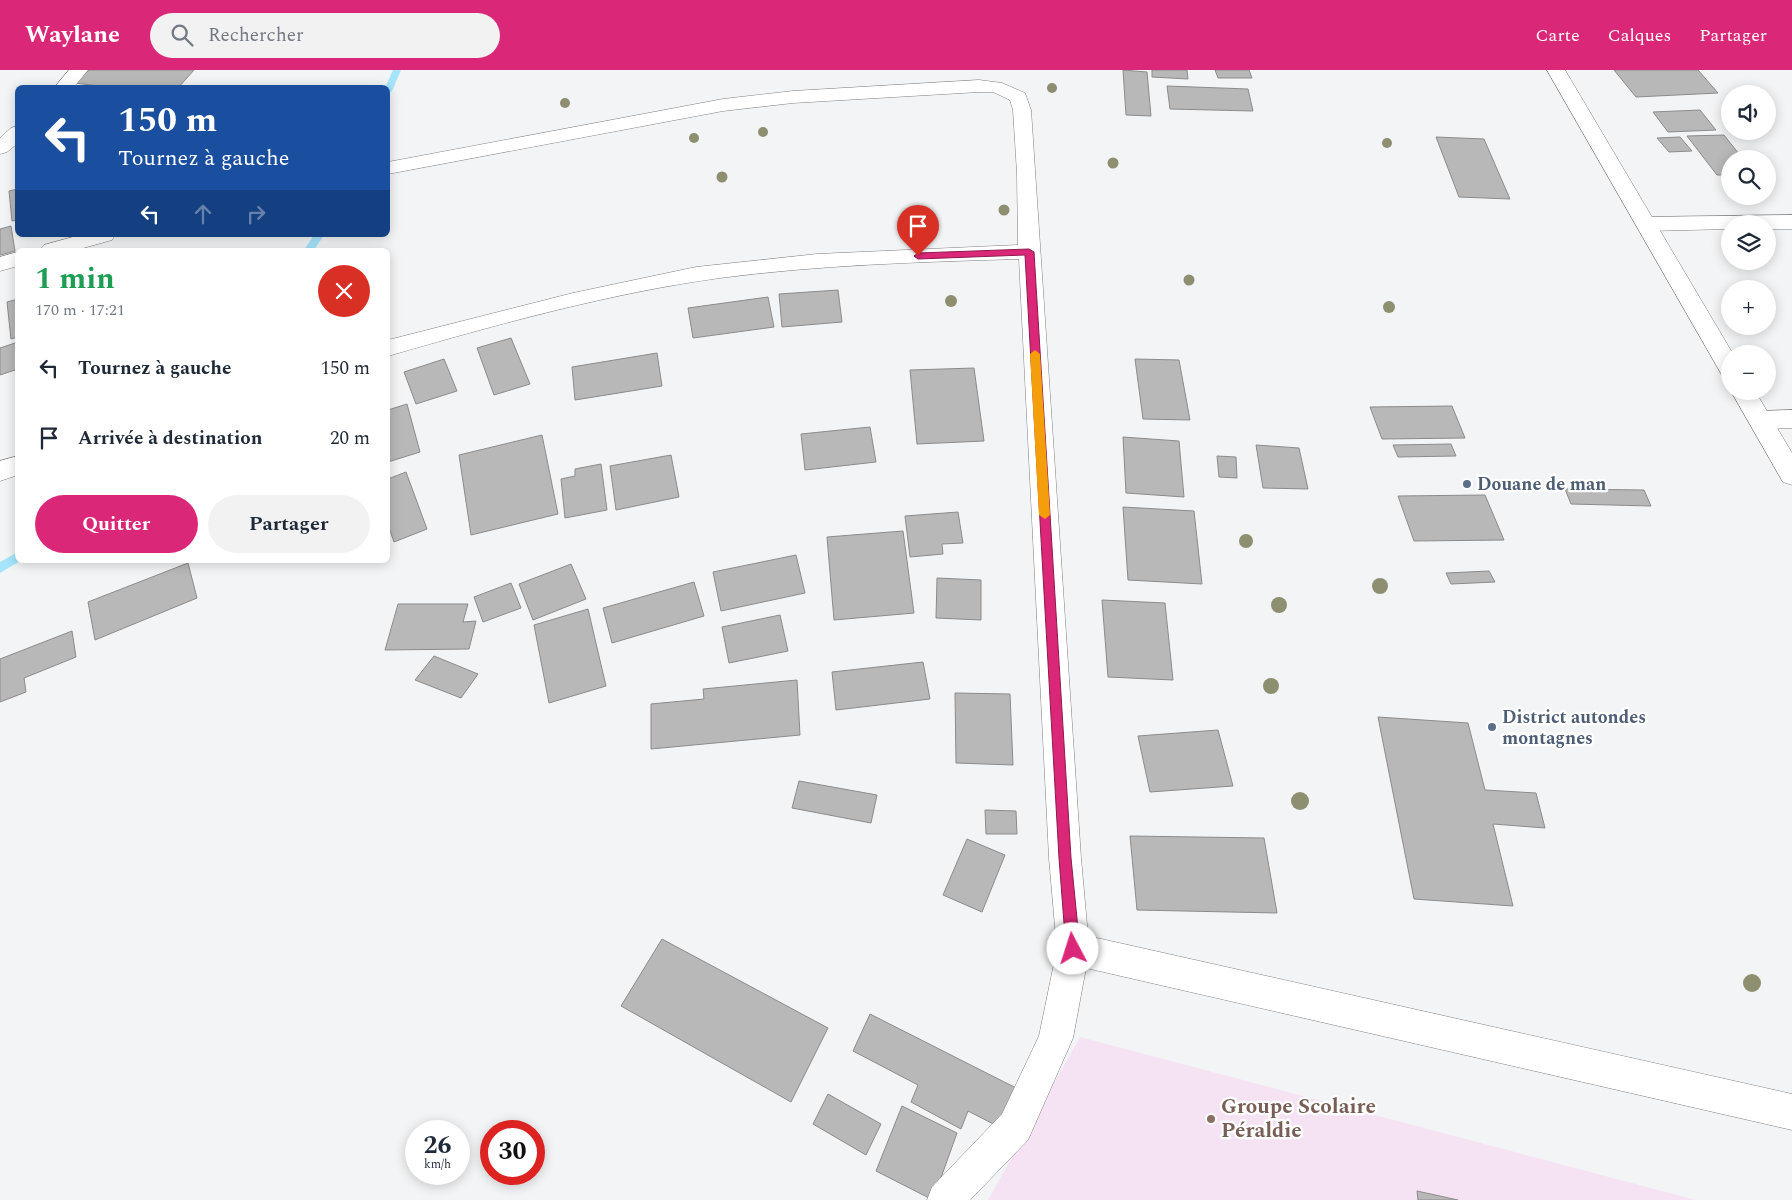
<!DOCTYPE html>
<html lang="fr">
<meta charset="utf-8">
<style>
body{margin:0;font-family:Spectral,serif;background:#f2f2f3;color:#1f2937;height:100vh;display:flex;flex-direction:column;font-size:19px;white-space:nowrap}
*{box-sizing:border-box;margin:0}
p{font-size:16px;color:#747a83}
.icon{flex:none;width:28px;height:28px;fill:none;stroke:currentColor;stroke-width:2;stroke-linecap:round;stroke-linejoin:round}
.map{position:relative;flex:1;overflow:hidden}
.details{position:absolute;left:15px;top:178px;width:375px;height:315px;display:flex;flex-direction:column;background:#fff;border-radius:8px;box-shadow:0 2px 12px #0003}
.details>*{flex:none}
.hud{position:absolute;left:15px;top:15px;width:375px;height:152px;border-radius:8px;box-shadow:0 2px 12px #0003;background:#1a4fa0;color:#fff;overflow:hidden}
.buttons{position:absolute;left:1721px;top:15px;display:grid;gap:10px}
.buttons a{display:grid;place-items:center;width:55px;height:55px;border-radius:50%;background:#fff;box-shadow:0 2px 12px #0003;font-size:25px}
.speed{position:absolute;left:405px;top:1050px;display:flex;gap:10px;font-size:25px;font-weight:700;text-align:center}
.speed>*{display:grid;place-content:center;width:65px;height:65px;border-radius:50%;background:#fff;box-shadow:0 2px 12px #0003;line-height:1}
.speed small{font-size:12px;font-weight:400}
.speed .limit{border:8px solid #d22;background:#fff;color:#111}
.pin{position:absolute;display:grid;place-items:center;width:42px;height:42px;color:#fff;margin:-51px -21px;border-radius:50% 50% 50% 0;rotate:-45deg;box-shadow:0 0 5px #0007}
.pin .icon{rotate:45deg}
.me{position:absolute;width:55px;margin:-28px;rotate:355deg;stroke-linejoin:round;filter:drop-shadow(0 0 4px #0008)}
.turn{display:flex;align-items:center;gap:18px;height:105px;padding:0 20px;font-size:22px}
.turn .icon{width:65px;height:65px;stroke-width:2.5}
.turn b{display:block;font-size:35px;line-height:42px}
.lanes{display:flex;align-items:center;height:48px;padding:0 20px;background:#0003;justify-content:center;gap:25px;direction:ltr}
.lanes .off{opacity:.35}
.round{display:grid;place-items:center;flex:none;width:52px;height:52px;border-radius:26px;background:#f2f2f3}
.head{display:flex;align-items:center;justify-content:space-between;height:85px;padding:0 20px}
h1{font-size:30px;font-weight:700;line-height:38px;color:#1e9e55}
.action{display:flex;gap:10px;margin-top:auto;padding:10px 20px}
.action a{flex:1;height:58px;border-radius:30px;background:#db2777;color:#fff;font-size:20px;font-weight:700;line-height:58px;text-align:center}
.action a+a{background:#f2f2f3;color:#1f2937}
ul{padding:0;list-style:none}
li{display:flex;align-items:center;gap:15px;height:70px;padding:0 20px}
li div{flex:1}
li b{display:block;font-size:19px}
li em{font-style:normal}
header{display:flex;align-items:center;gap:30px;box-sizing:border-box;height:70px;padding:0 25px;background:#db2777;color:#fff}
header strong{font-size:24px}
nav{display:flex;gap:28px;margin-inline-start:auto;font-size:18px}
.search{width:350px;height:45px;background:#f2f2f3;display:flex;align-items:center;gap:12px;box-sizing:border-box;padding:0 18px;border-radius:28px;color:#747a83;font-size:19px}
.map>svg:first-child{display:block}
.education{fill:#f5e3f4}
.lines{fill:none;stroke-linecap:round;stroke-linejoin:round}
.stream{fill:#a4e5fc;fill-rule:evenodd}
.building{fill:#b9b8b8;stroke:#8c8b8c}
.minor-casing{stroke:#7f7f80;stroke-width:1}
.secondary-casing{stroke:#7f7f80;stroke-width:1}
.minor{fill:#fff;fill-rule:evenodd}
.secondary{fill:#fff;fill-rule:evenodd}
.tree{fill:#8d8f70}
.route{fill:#db2777;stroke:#8e194d}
.slow{fill:#f59e0b}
.service-dot{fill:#5c6f8a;stroke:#fff;stroke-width:2}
.education-dot{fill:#8d6e63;stroke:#fff;stroke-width:2}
.labels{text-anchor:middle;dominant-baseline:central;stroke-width:4.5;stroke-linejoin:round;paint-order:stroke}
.service-label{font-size:18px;font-weight:bold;fill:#4e5e75;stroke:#fff;text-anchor:start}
.near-education-label{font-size:21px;font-weight:bold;fill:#785e54;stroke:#fff;text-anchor:start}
</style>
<header>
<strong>Waylane</strong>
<div class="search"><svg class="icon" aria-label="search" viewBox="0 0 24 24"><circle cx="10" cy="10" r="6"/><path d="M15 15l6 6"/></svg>Rechercher</div>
<nav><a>Carte</a><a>Calques</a><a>Partager</a></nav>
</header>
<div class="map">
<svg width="1792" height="1130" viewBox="0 0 1792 1130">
<rect width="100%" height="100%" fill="#f3f4f5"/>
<!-- education -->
<path class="education" d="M1080 967 1696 1130H988Z"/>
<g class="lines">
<!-- stream -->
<path class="stream" d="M393 0H401L392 21 388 24V18H385Z
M314 165H324L314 180H304Z
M18 482V490H22L0 503V492Z"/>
</g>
<!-- building -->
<path class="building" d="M89 0H194L178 18H114L75 13Z
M1123 0 1147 2 1151 46 1126 45Z
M1152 0H1187L1188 9 1152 7Z
M1215 0H1249L1252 8H1218Z
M1614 0H1698L1718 23 1636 27Z
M1167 16 1248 19 1253 41 1170 39Z
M1700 40 1716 60 1668 62 1653 42Z
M1724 65 1743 89H1730V105H1717L1687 66Z
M1436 67 1484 69 1510 129 1459 127Z
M1680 67 1692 81 1669 82 1657 68Z
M18 119V150L12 151 9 121Z
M11 156 15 181 0 185V159Z
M838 220 842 252 782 257 779 224Z
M768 227 774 257 693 268 688 238Z
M18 229V267L11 269 7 232Z
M511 268 530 314 494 325 477 278Z
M18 272V299L0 305V278Z
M657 283 662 316 575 330 572 297Z
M444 289 457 321 416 334 404 302Z
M1135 289 1179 290 1190 350 1143 349Z
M974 298 984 371 917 374 910 300Z
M407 334 420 382 388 392V340Z
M1452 336 1465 368 1382 369 1370 337Z
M870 357 876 392 805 400 801 364Z
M542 365 558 444 471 465 459 385Z
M1123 367 1179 371 1184 427 1126 423Z
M1451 374 1456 386 1398 387 1393 375Z
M1256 375 1299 378 1308 419 1263 418Z
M671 385 679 427 616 440 610 396Z
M1217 386 1236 387 1237 408 1219 407Z
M601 394 607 440 565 448 561 409 575 406V399Z
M406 402 427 459 394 472 388 455V409Z
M1565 419 1644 420 1651 436 1571 434Z
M1485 425 1504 470 1414 471 1398 426Z
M1123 437 1194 441 1202 514 1128 510Z
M958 442 963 473 942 474 943 484 910 487 905 446Z
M903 461 914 543 834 550 827 467Z
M796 485 805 523 721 541 713 502Z
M188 493 197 528 95 570 88 532Z
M571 494 586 529 533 550 519 514Z
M1489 501 1495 512 1451 514 1446 503Z
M937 508 981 510V550L936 548Z
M694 512 704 546 612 573 603 538Z
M511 513 521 538 483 552 474 527Z
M1102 530 1165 533 1173 610 1108 607Z
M398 534H468L463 552 476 551 469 579 385 580Z
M588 539 606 616 549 633 534 555Z
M780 545 788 581 729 593 722 557Z
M72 561 76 587 24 608 26 622 0 632V589Z
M434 586 478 604 461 628 415 610Z
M923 592 930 629 836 640 832 602Z
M797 610 800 665 651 679V634L704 629 703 619Z
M955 623 1010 624 1013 695 956 693Z
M1378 647 1468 653 1485 720 1536 723 1545 758 1493 754 1513 836 1414 829Z
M1218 660 1233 716 1150 722 1138 666Z
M799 711 877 725 871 753 792 738Z
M985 740 1016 741 1017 764H986Z
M1130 766 1264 768 1277 843 1137 840Z
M967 769 1005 785 982 842 943 825Z
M662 869 828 958 791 1032 621 936Z
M870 944 1024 1022 1009 1062 968 1041 961 1059 911 1032 918 1015 853 981Z
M828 1024 881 1054 866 1085 813 1054Z
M902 1036 957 1063 933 1130 876 1101Z
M1417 1121 1458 1130H1418Z"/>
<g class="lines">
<!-- minor casing -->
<g class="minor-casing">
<path id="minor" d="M69 0H88L73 18H54Z
M979 10 1002 13 1025 23 1031 40 1081 788 1088 866 1792 1024V1060L1086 898 1073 968 1028 1070 970 1130H927L932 1117 1002 1044 1039 966 1057 879 1049 788 1019 189C919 192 819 195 720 208 610 223 495 255 388 286V270L573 223 696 197 817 184 1018 175 1017 103 1013 40 1010 30 993 22H979L793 33 723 41 388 104V92L723 29 793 21Z
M18 56V73L7 82 0 84V68L11 58Z
M1792 145V159H1768V154H1730V159L1646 161 1639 159 1636 154 1639 149 1646 147Z
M80 165H115L112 170 76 180H40L44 175Z
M18 182V196L0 201V187Z
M1792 340V358L1760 359 1752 356 1748 350 1752 344 1760 341Z
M18 386V405L0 411V391Z"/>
</g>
<!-- secondary casing -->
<g class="secondary-casing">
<path id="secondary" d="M1547 0H1565L1733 284H1730V307L1722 305Z
M1731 321H1755L1792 383V415L1783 412Z"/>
</g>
<!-- minor -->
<use href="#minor" class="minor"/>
<!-- secondary -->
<use href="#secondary" class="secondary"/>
</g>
<!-- trees -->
<g class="tree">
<circle cx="1052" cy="18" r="5"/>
<circle cx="565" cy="33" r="5"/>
<circle cx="763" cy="62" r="5"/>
<circle cx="694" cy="68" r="5"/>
<circle cx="1387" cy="73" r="5"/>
<circle cx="1113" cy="93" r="5.5"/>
<circle cx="722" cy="107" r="5.5"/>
<circle cx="1004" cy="140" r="5.5"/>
<circle cx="1189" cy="210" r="5.5"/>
<circle cx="951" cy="231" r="6"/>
<circle cx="1389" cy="237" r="6"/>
<circle cx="1246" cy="471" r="7"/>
<circle cx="1380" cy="516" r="8"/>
<circle cx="1279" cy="535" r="8"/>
<circle cx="1271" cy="616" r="8"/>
<circle cx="1300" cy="731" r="9"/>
<circle cx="1752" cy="913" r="9"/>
</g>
<!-- route -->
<path class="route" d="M1029 179 1034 182 1071 788 1080 879 1078 884 1073 886 1068 884 1066 879 1059 788 1025 185 918 189 914 186 918 183Z"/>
<!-- slow -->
<path class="slow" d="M1035 280 1040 284 1050 445 1045 449 1039 445 1030 284Z"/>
<!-- markers -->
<g class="service-dot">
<circle cx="1467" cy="414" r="5"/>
<circle cx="1492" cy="657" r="5"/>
</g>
<circle class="education-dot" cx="1211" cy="1049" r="5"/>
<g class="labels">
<!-- service labels -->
<g class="service-label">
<text x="1477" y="414">Douane de man</text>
<text x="1502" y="647">District autondes<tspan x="1502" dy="21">montagnes</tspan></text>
</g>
<!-- near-education labels -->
<g class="near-education-label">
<text x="1221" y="1037">Groupe Scolaire<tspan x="1221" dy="24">Péraldie</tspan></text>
</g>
</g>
</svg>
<div class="buttons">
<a><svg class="icon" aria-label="sound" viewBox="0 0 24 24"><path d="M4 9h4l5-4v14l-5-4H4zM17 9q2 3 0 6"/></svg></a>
<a><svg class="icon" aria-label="search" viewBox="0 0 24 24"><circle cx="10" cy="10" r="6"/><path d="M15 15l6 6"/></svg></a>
<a><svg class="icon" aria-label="layers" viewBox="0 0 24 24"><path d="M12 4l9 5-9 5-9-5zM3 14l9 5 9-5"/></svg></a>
<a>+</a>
<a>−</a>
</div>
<div class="speed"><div>26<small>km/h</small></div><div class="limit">30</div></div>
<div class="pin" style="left:918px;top:186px;background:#d93025"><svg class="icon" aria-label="arrive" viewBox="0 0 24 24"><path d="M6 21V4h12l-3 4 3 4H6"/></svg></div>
<svg class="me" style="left:1073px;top:879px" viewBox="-20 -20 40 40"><circle r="19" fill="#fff"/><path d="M0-13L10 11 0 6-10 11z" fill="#db2777"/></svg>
<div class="hud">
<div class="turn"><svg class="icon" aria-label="left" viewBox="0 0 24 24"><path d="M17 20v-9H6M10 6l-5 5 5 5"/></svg><div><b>150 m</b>Tournez à gauche</div></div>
<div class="lanes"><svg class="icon" aria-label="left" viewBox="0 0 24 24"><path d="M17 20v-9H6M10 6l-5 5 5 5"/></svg><svg class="icon off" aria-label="ahead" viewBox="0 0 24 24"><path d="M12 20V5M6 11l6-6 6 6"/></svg><svg class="icon off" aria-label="right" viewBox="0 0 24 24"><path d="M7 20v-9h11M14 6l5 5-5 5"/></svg></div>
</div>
<section class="details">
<div class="head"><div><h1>1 min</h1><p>170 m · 17:21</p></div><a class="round" style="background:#d93025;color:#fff"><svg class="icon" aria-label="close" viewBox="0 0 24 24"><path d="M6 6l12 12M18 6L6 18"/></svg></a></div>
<ul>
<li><svg class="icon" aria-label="left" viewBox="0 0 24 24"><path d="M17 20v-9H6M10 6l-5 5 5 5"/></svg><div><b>Tournez à gauche</b></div><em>150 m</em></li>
<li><svg class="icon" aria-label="arrive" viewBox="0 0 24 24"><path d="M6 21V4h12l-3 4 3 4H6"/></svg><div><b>Arrivée à destination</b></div><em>20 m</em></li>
</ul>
<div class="action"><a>Quitter</a><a>Partager</a></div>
</section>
</div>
